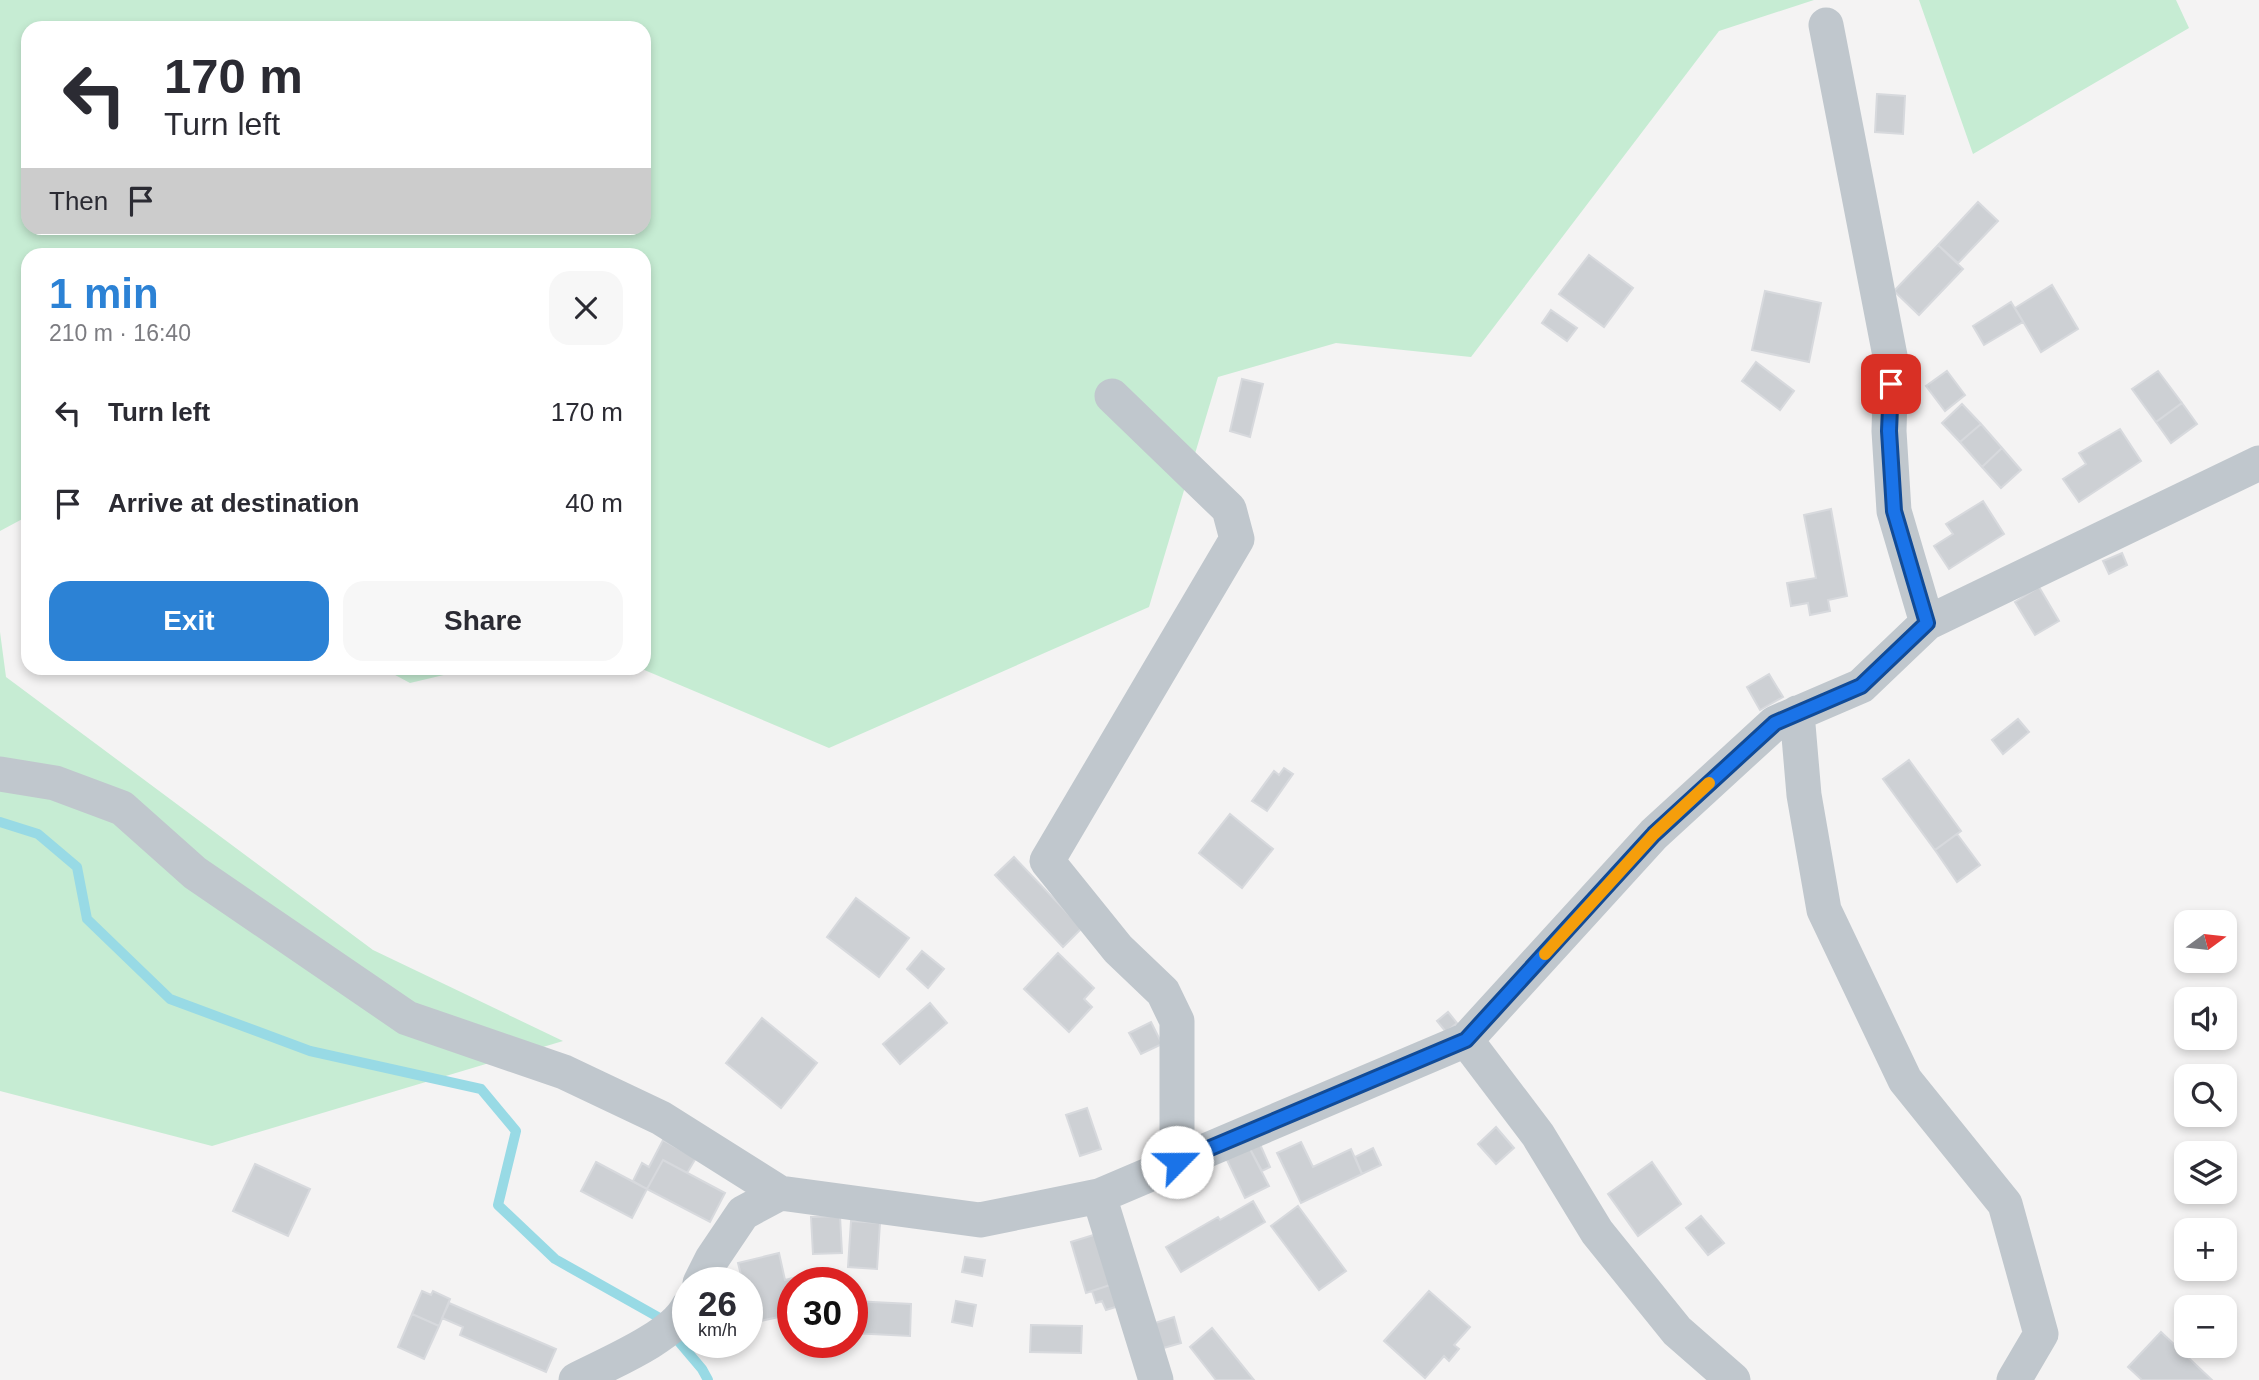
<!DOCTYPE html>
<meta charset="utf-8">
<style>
body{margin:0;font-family:Arial,sans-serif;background:#f7f7f7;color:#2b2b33;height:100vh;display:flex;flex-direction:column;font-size:26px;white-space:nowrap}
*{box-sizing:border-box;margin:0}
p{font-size:23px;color:#7c7c81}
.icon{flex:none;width:38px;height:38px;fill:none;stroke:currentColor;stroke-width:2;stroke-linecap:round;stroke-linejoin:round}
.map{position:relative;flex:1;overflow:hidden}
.details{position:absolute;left:21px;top:248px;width:630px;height:427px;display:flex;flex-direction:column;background:#fff;border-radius:21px;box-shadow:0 4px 10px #0003}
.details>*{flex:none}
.top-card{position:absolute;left:21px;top:21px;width:630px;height:214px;border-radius:21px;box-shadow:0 4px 10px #0003;background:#fff;color:#2b2b33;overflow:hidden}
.needle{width:46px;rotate:75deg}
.buttons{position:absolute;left:2174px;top:910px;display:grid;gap:14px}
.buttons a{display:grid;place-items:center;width:63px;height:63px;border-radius:14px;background:#fff;box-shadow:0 4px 10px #0003;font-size:35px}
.speed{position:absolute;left:672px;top:1267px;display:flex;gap:14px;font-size:35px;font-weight:700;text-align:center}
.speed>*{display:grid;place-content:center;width:91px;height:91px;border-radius:50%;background:#fff;box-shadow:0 4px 10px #0003;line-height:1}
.speed small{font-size:18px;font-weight:400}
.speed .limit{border:10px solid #d22;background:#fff;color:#111}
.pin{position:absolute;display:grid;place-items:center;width:60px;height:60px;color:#fff;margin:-30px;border-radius:14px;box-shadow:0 4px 10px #0006}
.me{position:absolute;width:77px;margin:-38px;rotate:67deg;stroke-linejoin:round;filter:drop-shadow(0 0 5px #0008)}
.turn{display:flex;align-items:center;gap:24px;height:147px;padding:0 28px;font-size:32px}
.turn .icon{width:91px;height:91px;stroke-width:2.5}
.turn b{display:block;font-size:49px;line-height:60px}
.then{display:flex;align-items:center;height:66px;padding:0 28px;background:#0003;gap:14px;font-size:26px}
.round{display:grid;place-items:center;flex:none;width:74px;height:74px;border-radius:21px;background:#f7f7f7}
.head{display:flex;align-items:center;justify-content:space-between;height:119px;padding:0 28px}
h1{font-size:42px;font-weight:800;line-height:52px;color:#2c82d5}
.primary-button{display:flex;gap:14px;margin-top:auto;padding:14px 28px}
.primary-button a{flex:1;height:80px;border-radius:21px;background:#2c82d5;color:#fff;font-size:28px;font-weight:800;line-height:80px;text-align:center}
.primary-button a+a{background:#f7f7f7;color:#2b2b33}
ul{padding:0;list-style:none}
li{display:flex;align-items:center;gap:21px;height:91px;padding:0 28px}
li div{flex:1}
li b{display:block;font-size:26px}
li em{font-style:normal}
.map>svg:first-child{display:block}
.green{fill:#c6ecd3;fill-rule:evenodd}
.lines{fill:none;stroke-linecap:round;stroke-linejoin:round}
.stream{stroke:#98dae5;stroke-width:10}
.building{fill:#cdd0d4;stroke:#d7d9dd;stroke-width:2}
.minor{stroke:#c0c7cd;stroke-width:35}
.route-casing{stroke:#114b97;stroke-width:18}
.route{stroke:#1a73e8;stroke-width:12}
.slow{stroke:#f59e0b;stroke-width:12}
</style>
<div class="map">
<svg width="2259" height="1380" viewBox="0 0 2259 1380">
<rect width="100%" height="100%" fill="#f4f3f3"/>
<!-- green -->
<path class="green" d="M0 0H1814L1719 31 1471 357 1336 343 1218 377 1149 607 829 748 642 669 644 668V256H28V516L0 531ZM28 28H644V228H28Z
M1919 0H2176L2189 28 1973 154Z
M0 632 6 677 373 950 563 1041 212 1146 0 1091Z
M384 669V668L469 669 410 683Z"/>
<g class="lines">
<!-- stream -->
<path class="stream" d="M0 822 38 834 77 867 87 919 170 999 310 1051 481 1089 516 1131 498 1205 555 1259 658 1317 702 1369 708 1380"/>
</g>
<!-- building -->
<path class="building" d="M1877 94 1905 96 1903 134 1875 132Z
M1978 202 1998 221 1958 263 1938 245Z
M1938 245 1963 269 1919 315 1894 291Z
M1589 255 1633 288 1604 327 1559 294Z
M2052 285 2078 329 2041 352 2015 308Z
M1765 291 1821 303 1809 362 1752 350Z
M2011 302 2023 322 1984 345 1973 326Z
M1551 310 1577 328 1567 341 1542 323Z
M1756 362 1794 391 1780 410 1742 381Z
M1947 371 1965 395 1945 411 1926 386Z
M2158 371 2182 403 2156 422 2132 389Z
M1242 379 1263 384 1250 437 1230 431Z
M2182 403 2197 424 2171 443 2156 422Z
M1962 404 1981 424 1960 442 1942 423Z
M1981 424 2002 448 1982 467 1960 442Z
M2120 429 2141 461 2079 502 2063 479 2086 464 2079 453Z
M2002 448 2021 470 2001 488 1982 467Z
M1983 501 2004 534 1949 569 1934 546 1953 534 1946 524Z
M1831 509 1847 596 1828 600 1830 611 1810 615 1808 603 1791 606 1787 583 1816 578 1804 515Z
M2122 553 2127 565 2109 574 2103 561Z
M2039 587 2059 621 2035 635 2015 602Z
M1769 674 1783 697 1760 710 1747 687Z
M2018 719 2029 732 2003 754 1992 740Z
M1909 760 1961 831 1935 850 1883 779Z
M1284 768 1293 774 1267 811 1252 801 1274 771 1279 775Z
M1230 814 1273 849 1242 888 1199 853Z
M1957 834 1980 865 1957 882 1935 850Z
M1014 857 1073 919 1086 924 1063 947 995 875Z
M856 898 909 938 879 977 827 937Z
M922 951 944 969 928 988 907 969Z
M1058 953 1094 988 1084 999 1092 1007 1069 1032 1024 989Z
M930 1003 947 1023 900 1064 883 1044Z
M1448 1012 1457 1023 1446 1032 1437 1021Z
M762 1018 817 1063 781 1108 726 1063Z
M1151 1022 1162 1044 1141 1054 1129 1033Z
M1087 1108 1101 1149 1080 1156 1066 1115Z
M1496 1127 1514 1148 1496 1164 1478 1144Z
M663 1140 696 1158 687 1173 663 1160 647 1189 633 1181 642 1163 649 1167Z
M1259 1142 1270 1167 1262 1171 1249 1147Z
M1301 1142 1313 1167 1351 1149 1362 1174 1301 1203 1277 1153Z
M1249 1147 1269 1186 1245 1198 1226 1158Z
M1373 1148 1381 1165 1362 1174 1355 1157Z
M663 1160 725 1193 710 1222 647 1189Z
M596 1162 647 1189 632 1218 581 1191Z
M1652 1162 1681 1204 1638 1236 1608 1194Z
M255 1164 310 1189 288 1236 233 1211Z
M1253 1201 1265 1222 1181 1272 1166 1247 1218 1217 1220 1220Z
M1298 1206 1346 1271 1319 1290 1271 1226Z
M840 1216 842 1253 813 1254 811 1217Z
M1701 1216 1724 1243 1708 1255 1686 1228Z
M851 1221 880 1223 877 1269 848 1267Z
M1100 1233 1116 1283 1086 1293 1071 1242Z
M779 1253 785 1280 801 1276 802 1283H793V1314L751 1323 747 1304V1283H743L738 1263Z
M965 1257 985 1260 982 1276 962 1272Z
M1116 1283 1122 1305 1106 1310 1102 1301 1096 1303 1092 1291Z
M422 1291 431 1295 433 1291 450 1299 439 1326 412 1314Z
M1429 1291 1470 1327 1454 1345 1459 1349 1449 1361 1444 1356 1425 1378 1384 1341Z
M853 1301 911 1304 910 1336 852 1333Z
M956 1301 976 1305 972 1326 952 1322Z
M449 1303 556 1349 546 1372 460 1335 463 1327 442 1318Z
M412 1314 439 1326 424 1359 398 1347Z
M1174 1317 1181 1343 1160 1349 1152 1324Z
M1031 1325 1082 1326 1081 1353 1030 1352Z
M1212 1328 1254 1380H1216L1190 1347Z
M2161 1332 2212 1380H2142L2128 1367Z"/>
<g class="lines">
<!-- minor -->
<path class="minor" d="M1826 25 1891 361 1889 431 1894 511 1927 623
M1112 396 1229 509 1237 539 1047 861 1118 949 1163 992 1177 1021V1162
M1797 713 1804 795 1824 910 1905 1080 2005 1204 2041 1334 2014 1380
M0 774 55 783 122 808 195 873 407 1018 564 1072 661 1118 780 1193 980 1220 1099 1196 1466 1040 1654 834 1775 723 1861 686 1927 623 2259 463
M1466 1040 1538 1135 1597 1232 1677 1331 1733 1380
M1099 1196 1156 1380
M700 1283 712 1259 743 1213 780 1193
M576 1380C607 1364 673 1337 688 1307"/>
</g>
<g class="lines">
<!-- route casing -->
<g class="route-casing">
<path id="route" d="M1177 1162 1466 1040 1654 834 1775 723 1861 686 1927 623 1894 511 1889 431 1891 384"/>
</g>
<!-- route -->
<use href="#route" class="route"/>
<!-- slow -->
<path class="slow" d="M1545 954 1654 834 1709 783"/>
</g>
</svg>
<div class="buttons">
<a><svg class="needle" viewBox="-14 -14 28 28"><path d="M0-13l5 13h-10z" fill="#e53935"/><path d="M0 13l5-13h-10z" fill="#7c7c81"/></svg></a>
<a><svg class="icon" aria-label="sound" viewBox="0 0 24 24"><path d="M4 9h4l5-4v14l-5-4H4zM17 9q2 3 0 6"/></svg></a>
<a><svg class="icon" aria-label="search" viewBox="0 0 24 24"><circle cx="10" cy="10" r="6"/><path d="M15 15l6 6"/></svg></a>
<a><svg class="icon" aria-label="layers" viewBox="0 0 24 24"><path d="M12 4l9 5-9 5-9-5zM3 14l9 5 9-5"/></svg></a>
<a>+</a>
<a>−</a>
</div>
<div class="speed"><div>26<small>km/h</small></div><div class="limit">30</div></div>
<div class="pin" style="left:1891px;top:384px;background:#d93025"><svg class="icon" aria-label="arrive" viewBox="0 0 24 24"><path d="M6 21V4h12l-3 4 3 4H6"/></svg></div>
<svg class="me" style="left:1177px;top:1162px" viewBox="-20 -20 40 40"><circle r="19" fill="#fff"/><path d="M0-13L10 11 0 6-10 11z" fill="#1a73e8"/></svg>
<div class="top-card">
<div class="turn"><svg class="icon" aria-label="left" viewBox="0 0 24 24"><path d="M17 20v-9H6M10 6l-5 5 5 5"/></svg><div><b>170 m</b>Turn left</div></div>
<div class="then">Then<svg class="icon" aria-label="arrive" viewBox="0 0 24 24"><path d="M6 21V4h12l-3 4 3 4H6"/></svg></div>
</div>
<section class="details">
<div class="head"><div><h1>1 min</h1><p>210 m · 16:40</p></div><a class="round"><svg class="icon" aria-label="close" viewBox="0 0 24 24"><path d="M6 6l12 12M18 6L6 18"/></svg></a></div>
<ul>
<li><svg class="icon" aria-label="left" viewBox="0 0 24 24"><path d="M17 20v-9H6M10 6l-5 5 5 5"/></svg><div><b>Turn left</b></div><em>170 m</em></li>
<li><svg class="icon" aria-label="arrive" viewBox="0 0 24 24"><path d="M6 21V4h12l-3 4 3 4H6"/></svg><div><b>Arrive at destination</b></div><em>40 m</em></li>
</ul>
<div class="primary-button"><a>Exit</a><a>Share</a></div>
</section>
</div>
